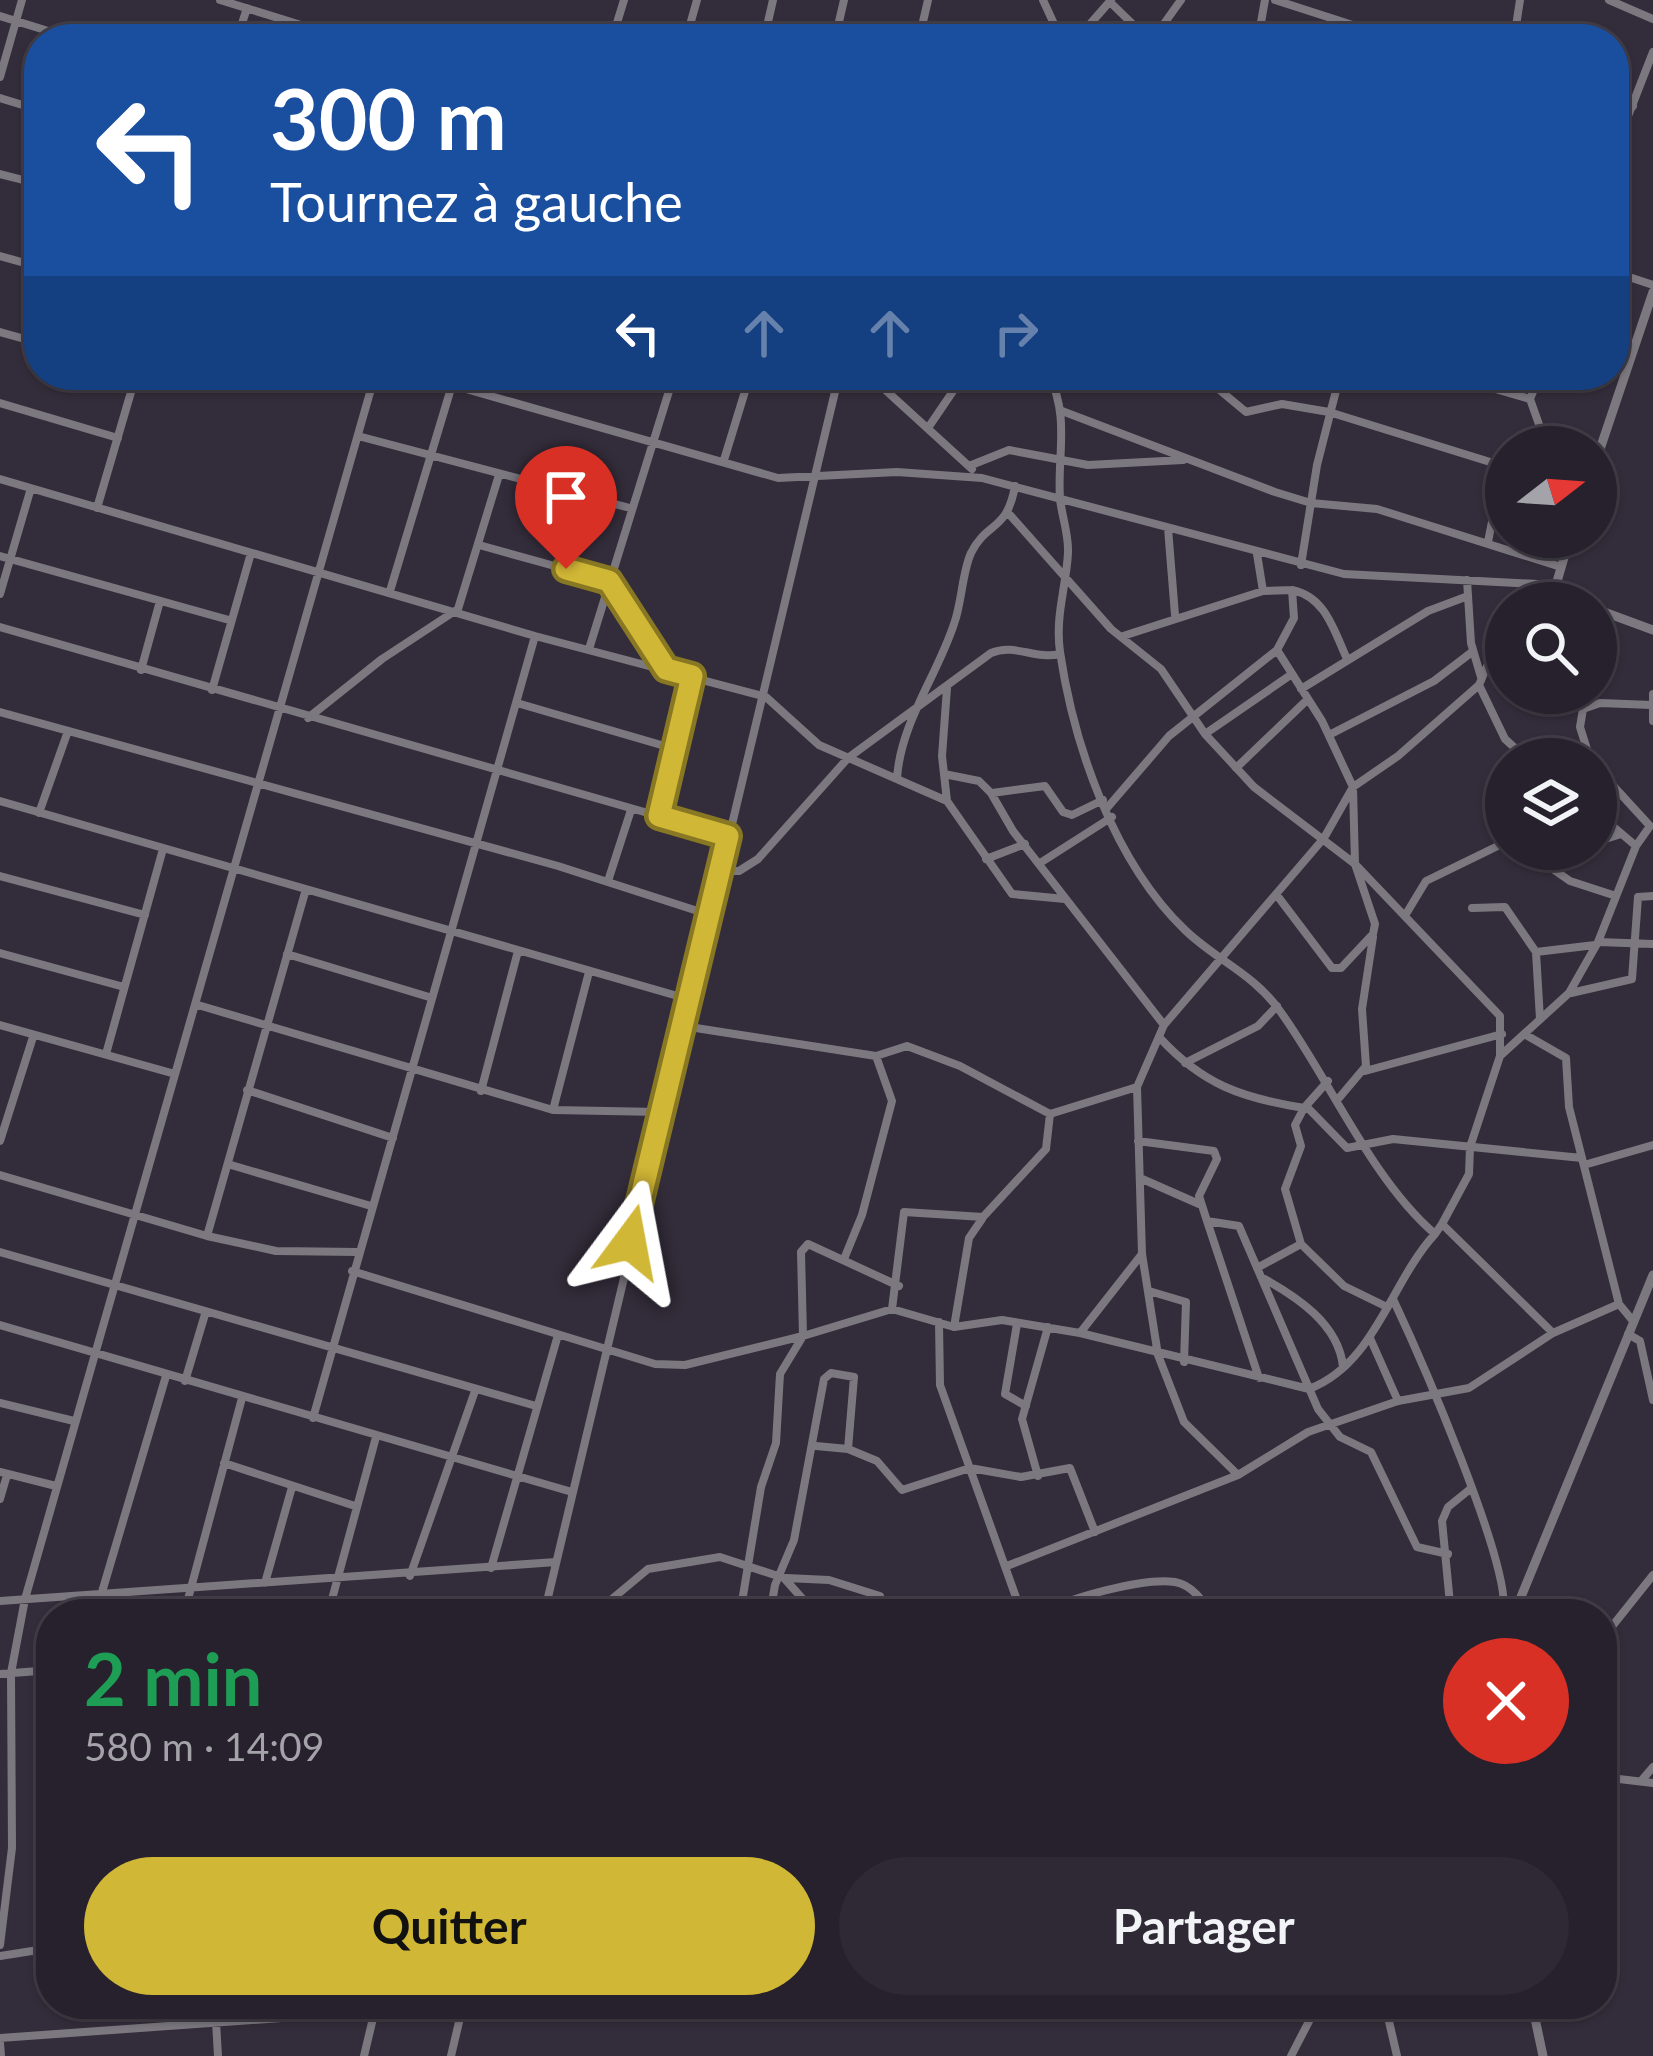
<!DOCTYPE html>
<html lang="fr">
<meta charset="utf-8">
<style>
body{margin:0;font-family:Lato,sans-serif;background:#2e2934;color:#f1f3f6;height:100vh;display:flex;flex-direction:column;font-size:45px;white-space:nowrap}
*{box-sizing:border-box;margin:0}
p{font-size:39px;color:#a4a3a9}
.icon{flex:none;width:66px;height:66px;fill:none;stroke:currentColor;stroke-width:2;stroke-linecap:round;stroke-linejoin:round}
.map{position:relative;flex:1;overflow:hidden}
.drawer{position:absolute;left:36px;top:1599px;width:1581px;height:420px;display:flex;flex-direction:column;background:#26212c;border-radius:48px;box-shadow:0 3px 9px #0004,0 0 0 3px #423e48}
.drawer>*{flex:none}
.banner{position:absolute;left:24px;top:24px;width:1605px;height:366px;border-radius:48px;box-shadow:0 3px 9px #0004,0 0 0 3px #423e48;background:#1a4fa0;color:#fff;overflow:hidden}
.needle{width:78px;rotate:73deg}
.controls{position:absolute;left:1485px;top:426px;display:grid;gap:24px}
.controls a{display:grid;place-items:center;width:132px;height:132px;border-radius:50%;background:#26212c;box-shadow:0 3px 9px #0004,0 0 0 3px #423e48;font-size:60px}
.pin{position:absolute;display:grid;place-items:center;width:102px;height:102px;color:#fff;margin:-123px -51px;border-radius:50% 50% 50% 0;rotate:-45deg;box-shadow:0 0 12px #0007}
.pin .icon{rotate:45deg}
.me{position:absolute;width:132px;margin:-66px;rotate:13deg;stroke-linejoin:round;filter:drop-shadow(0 0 9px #0008)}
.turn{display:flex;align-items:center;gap:42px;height:252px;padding:0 48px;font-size:54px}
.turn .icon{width:156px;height:156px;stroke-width:2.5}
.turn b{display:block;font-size:84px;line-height:102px}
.lanes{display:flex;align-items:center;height:114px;padding:0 48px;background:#0003;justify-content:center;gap:60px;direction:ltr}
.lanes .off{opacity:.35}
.round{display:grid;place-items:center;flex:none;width:126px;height:126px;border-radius:63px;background:#2e2934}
.summary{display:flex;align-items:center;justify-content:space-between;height:204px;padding:0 48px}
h1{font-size:72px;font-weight:700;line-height:90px;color:#1e9e55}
.cta{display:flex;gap:24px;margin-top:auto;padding:24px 48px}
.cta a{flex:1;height:138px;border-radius:72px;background:#d1b736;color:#111;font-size:48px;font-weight:700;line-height:138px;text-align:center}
.cta a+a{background:#2e2934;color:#f1f3f6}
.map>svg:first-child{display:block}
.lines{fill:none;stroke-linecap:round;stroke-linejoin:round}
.minor{stroke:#7c7880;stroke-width:8}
.tertiary{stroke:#7c7880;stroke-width:9}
.route-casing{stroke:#887723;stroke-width:30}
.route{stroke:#d1b736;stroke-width:21}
</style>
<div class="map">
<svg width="1653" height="2056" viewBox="0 0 1653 2056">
<rect width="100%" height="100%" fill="#332c3a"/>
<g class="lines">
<!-- minor -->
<path class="minor" d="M220 0 346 39
M1043 0 1061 39
M1275 0 1396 39
M1609 0 1653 19
M1111 3 1148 39
M0 16 74 39
M838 26 878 39
M237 39 247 8
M532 39V38
M612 39 624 0
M686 39 697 0
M764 39 773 0
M835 39 844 0
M919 39 928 0
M1077 39 1111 0
M1153 39 1181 0
M1258 39 1265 0
M1420 39 1459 29
M1514 39 1520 0
M0 77 22 0
M0 98 39 110
M1614 99 1633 106
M1614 152 1653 52
M0 174 39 184
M0 256 39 267
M1614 272 1653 285
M0 332 39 343
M869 375 972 469
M1049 375C1070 418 1057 455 1060 499 1062 517 1069 535 1068 553 1066 588 1055 616 1060 652 1074 746 1114 862 1185 930 1216 960 1254 974 1280 1011 1330 1080 1371 1179 1435 1234L1442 1224 1553 1333 1619 1304 1633 1321
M1170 375 1180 381 1210 382 1246 412 1282 404 1329 412 1503 466 1488 542
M1447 375 1530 399 1547 447
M452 385 778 478 897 472 982 478 1344 574 1556 585
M1530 399 1540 375
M0 403 118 438
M1062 411 1275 492 1311 503 1377 509 1561 567
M928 428 964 375
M358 436 630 508
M724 460 750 375
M969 466 1009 450 1088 465 1183 460
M0 479 535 636 766 697 819 745 947 801 1012 894 1065 899
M97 508 136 375
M1010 515 1111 629 1161 669 1205 734 1292 674
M1168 528 1175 615
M479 545 609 581 665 667
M1257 554 1263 591
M0 556 229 620
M1301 565 1317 465 1340 375
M1467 580 1471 643 1481 677
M1292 590C1326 597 1334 631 1347 659
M390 591 455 375
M0 594 31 488
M1518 603 1529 586
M0 627 728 836
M589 649 674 375
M141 670 160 601
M1479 685 1505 739 1527 759
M1301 689 1428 611 1468 596
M212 690 251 553
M1653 694V721
M517 703 675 749
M0 712 558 866 707 914
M308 718 382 659 458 609 499 475
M1205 734 1254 787 1355 864 1500 1016V1056L1470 1147 1469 1174 1442 1224
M1329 735 1434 681 1472 652
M1590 759 1580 727 1583 709 1600 703 1652 705
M1596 767 1650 826 1636 846 1596 812
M1236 768 1308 699
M944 774 979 781 991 793 1013 831 1164 1025
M897 779C900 724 937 676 954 624 962 602 962 573 971 553 987 521 1007 532 1015 486
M992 793 1045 786 1063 812 1072 815 1103 800
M0 801 688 999
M947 801 942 756 947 688
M1107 808 1169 736 1277 650 1294 618 1292 590 1263 591 1123 636
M39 813 68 731
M659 816 692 676
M1596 842 1621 834
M1524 849 1570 881 1613 895
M986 859 1025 844
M1040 863 1112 817
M1538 863 1576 849
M719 871H739L758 859 848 758 991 653C1015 643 1035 660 1060 654
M0 876 145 915
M608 881 631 810
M1276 894 1332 968H1341L1373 934 1375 924 1355 864 1353 787 1322 721 1277 650
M1472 908 1505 907 1536 952 1540 1019
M1406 914 1426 881 1506 842
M1598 942 1636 846
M1536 952 1595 945
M0 953 124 987
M287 954 429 997
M1571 993 1632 979 1638 897 1653 896
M198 1005 553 1110 660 1112
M0 1025 175 1074
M683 1026 876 1056 907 1046 960 1066 1050 1114
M1526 1035 1566 1058 1569 1107 1619 1304
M1159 1037C1203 1085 1242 1098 1304 1108L1328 1081
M106 1054 163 849
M1500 1056 1569 993 1598 942 1653 944
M1185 1063 1258 1026 1277 1006
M1365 1071 1502 1034
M247 1090 393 1138
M481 1091 518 951
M1339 1098 1366 1066 1362 1009 1373 937
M1306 1106 1347 1148 1393 1139 1582 1158
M553 1110 589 972
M0 1141 33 1037
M1138 1141 1214 1151 1217 1159 1199 1196 1207 1221 1239 1226 1318 1409 1340 1437 1371 1452 1417 1547 1448 1554
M231 1165 371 1206
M1584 1165 1653 1145
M0 1175 207 1236 276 1251 358 1252
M1140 1178 1199 1204
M1207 1221 1259 1378
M207 1236 306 889
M1301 1244 1344 1286 1387 1307
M0 1252 536 1406
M844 1259 862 1215 892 1101 876 1056
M1257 1268 1301 1244 1285 1189 1301 1146 1295 1125 1304 1108
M352 1271 655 1364 685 1365 803 1336 801 1252 808 1244 899 1286
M1261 1277C1296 1296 1339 1324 1343 1367
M1149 1291 1186 1302 1184 1362
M1393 1299C1417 1350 1514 1570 1503 1614
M892 1309 904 1212 983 1217 1046 1149 1050 1114 1137 1087
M939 1322 940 1385 1022 1614
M1017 1324 1005 1394 1026 1406
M0 1325 572 1492
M954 1327 969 1238 982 1219
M1080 1333 1142 1254
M1628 1334 1640 1341 1653 1400
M1370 1338 1398 1401
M185 1381 206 1311
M0 1403 74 1421
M313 1418 535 636
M848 1449 877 1461 902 1490 970 1468 1021 1477 1070 1468 1095 1532
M224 1463 355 1506
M0 1472 56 1486
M1238 1475 1308 1432 1398 1401 1469 1388 1553 1333
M1038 1476 1022 1419 1048 1327
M0 1499 7 1475
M1007 1566 1238 1475 1184 1422 1158 1355 1142 1254 1137 1087 1164 1025 1324 838 1353 787 1398 756 1479 685 1506 622
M491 1568 558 1335
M410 1576 475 1391
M786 1578 829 1580 880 1596
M265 1583 292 1487
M102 1592 166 1376
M0 1601 556 1562
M184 1614 242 1398
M328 1614 376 1437
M544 1614 839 375
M594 1614 648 1569 720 1557 784 1578 816 1614
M740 1614 761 1487 776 1443 780 1374 803 1336 892 1309 954 1327 1002 1320 1080 1333 1309 1389C1375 1364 1390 1283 1435 1234
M770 1614 775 1585 794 1540 824 1379 831 1373 854 1377 848 1449 816 1446
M1041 1614C1067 1598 1145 1577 1175 1582 1192 1585 1202 1600 1211 1614
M1451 1614 1442 1521 1448 1507 1469 1490
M1602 1639 1653 1575
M0 1674 51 1670
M1602 1777 1653 1783
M1641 1781 1653 1767
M0 1945 12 1848 11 1673 25 1599 375 375
M0 1956 51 1948
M215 2004 218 2056
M1385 2004 1397 2056
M0 2038 463 2005
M0 2043 1 2056
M364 2056 374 2014
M451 2056 463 2005
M1291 2056 1318 2004"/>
<!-- tertiary -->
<path class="tertiary" d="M1596 461 1653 292
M1570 537 1556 585 1585 603
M1596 609 1653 630
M1514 1614 1653 1275
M1532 2004 1543 2056"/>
</g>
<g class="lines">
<!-- route casing -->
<g class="route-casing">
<path id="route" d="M566 569 609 581 666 669 692 676 659 816 728 836 630 1242"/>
</g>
<!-- route -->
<use href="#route" class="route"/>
</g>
</svg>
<div class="controls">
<a><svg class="needle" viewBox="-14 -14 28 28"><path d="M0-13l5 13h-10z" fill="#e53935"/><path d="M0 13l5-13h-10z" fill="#a4a3a9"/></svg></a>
<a><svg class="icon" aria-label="search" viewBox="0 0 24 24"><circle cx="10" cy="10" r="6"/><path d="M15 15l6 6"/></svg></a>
<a><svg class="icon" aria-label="layers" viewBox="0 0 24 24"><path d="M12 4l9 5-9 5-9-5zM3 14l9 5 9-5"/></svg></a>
</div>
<div class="pin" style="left:566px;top:569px;background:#d93025"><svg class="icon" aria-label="arrive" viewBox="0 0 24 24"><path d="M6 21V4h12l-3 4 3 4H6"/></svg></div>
<svg class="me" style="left:630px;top:1242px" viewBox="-20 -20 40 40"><path d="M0-17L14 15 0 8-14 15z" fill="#d1b736" stroke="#fff" stroke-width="4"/></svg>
<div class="banner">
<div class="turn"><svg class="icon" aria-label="left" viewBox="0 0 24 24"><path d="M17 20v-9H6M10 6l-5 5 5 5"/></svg><div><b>300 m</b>Tournez à gauche</div></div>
<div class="lanes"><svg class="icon" aria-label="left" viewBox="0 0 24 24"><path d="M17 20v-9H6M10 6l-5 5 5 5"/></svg><svg class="icon off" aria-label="ahead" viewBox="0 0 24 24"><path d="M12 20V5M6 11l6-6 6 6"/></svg><svg class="icon off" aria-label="ahead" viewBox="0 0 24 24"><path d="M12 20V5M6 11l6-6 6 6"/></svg><svg class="icon off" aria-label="right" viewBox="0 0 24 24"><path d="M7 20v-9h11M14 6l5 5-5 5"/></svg></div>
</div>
<section class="drawer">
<div class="summary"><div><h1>2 min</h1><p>580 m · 14:09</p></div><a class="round" style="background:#d93025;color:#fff"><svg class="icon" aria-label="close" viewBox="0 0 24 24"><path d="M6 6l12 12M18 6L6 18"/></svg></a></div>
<div class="cta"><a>Quitter</a><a>Partager</a></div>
</section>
</div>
